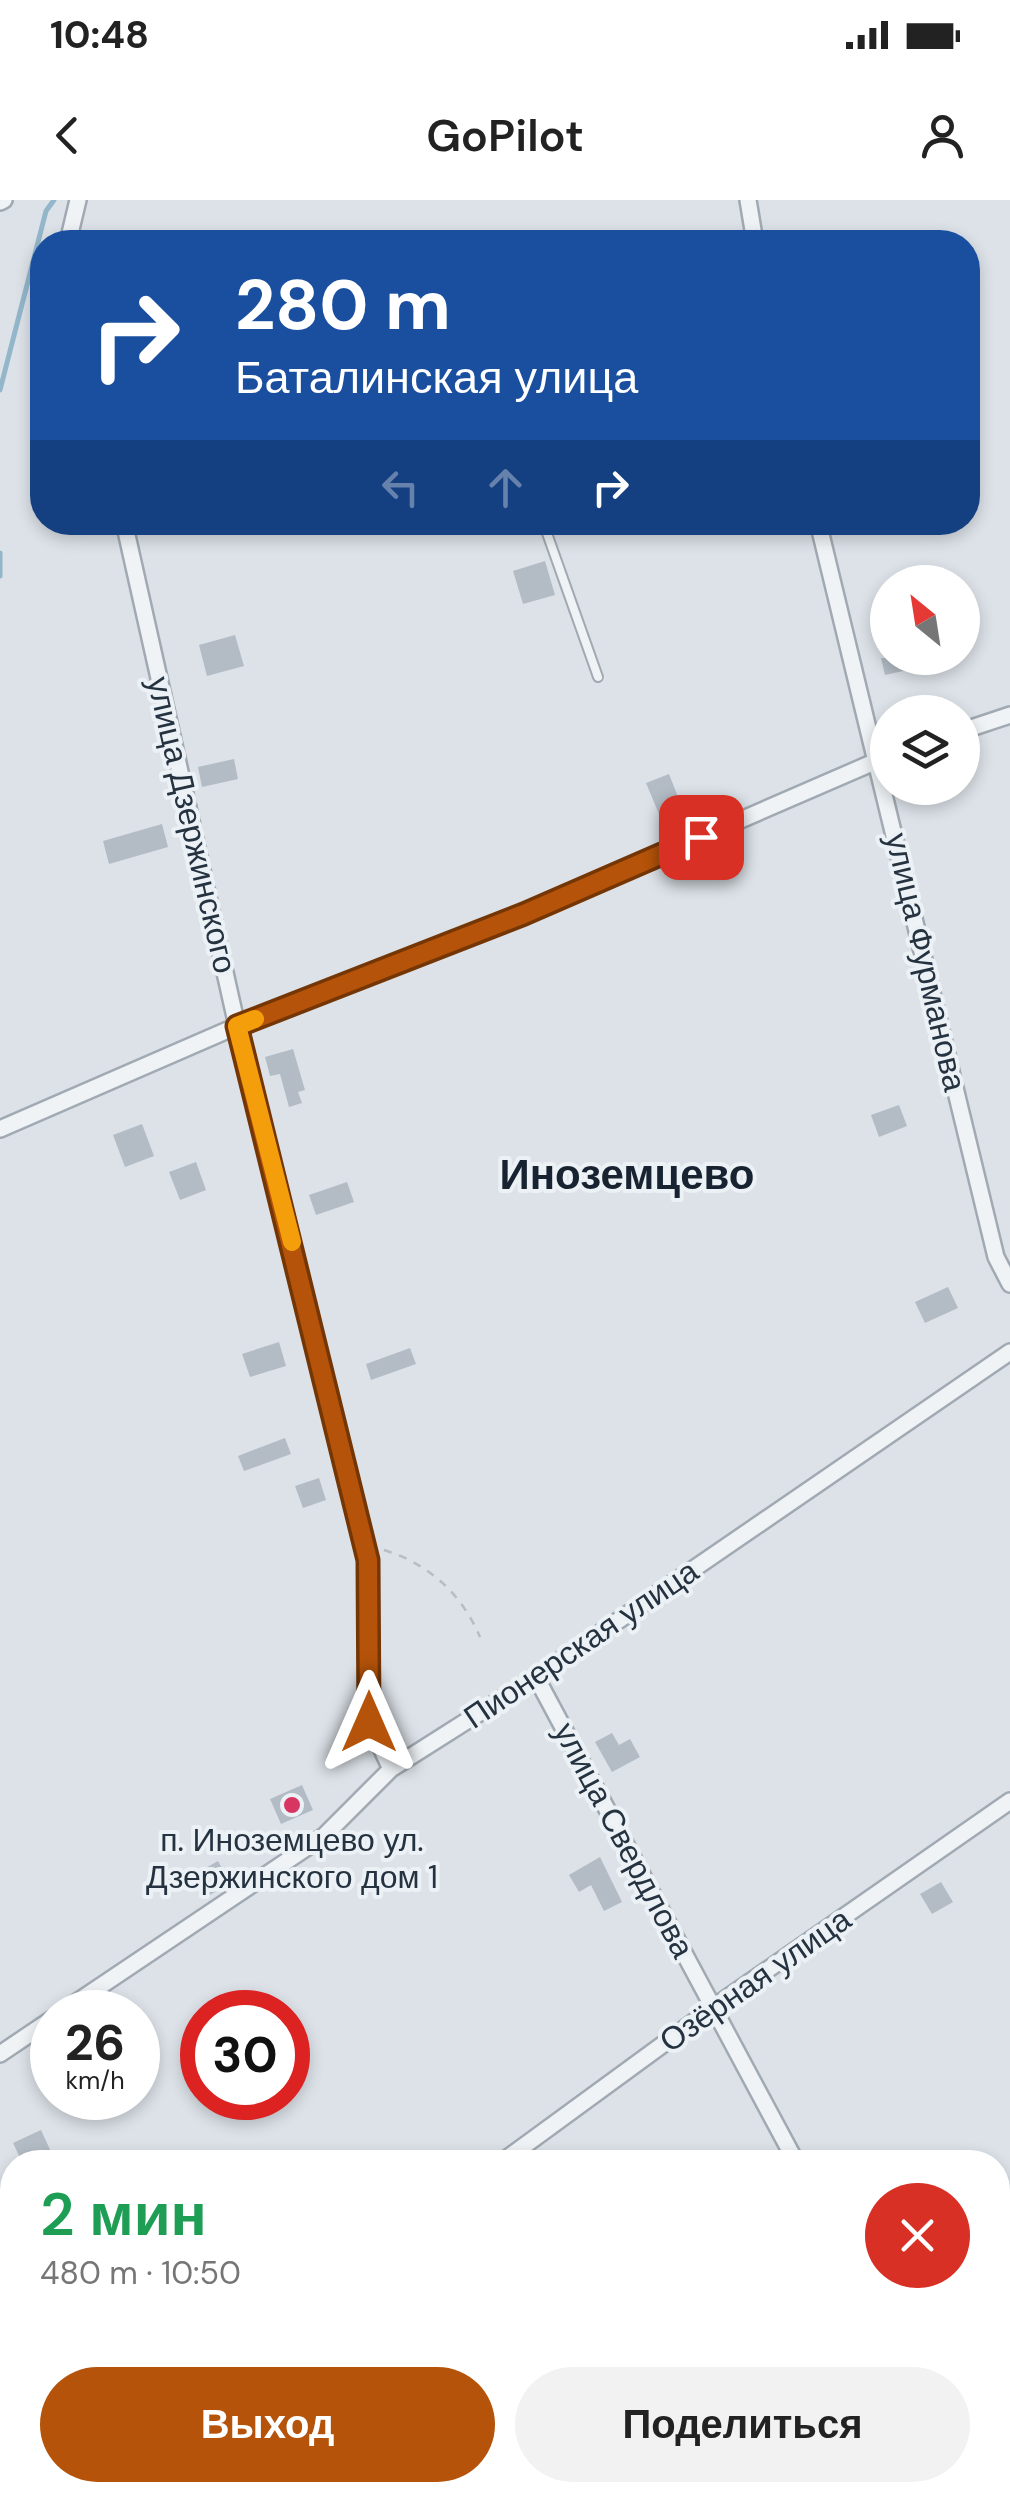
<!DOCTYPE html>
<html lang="ru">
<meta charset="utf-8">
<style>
body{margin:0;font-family:"DM Sans",sans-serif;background:#f2f2f2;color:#222;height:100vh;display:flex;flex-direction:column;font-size:38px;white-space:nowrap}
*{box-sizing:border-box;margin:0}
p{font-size:32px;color:#767676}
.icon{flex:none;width:55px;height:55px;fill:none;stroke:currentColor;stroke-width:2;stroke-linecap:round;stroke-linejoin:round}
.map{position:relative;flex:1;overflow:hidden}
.details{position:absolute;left:0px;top:1950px;width:1010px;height:352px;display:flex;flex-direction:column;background:#fff;border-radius:40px 40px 0 0;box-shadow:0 5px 15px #0003}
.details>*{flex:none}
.guide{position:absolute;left:30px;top:30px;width:950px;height:305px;border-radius:40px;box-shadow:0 5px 15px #0003;background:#1a4fa0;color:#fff;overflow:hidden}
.needle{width:65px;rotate:330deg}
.buttons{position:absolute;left:870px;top:365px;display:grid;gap:20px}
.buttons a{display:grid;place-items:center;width:110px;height:110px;border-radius:50%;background:#fff;box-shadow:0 5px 15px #0003;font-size:50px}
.speed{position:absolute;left:30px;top:1790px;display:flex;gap:20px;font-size:50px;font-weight:700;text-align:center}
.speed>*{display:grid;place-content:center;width:130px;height:130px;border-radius:50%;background:#fff;box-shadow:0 5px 15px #0003;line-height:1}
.speed small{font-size:25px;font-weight:400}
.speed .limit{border:15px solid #d22;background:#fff;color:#111}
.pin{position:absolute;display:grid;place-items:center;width:85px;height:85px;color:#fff;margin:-42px;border-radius:20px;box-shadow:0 5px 15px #0006}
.me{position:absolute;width:110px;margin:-55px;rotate:0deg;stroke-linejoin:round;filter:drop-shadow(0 0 8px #0008)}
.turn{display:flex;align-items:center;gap:35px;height:210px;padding:0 40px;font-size:45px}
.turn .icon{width:130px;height:130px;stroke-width:2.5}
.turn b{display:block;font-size:70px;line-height:85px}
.lanes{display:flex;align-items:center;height:95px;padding:0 40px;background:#0003;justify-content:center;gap:50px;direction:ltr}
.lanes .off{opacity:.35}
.round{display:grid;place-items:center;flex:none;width:105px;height:105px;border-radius:52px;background:#f2f2f2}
.head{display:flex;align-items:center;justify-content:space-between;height:170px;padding:0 40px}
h1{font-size:60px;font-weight:600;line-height:75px;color:#1e9e55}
.cta{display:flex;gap:20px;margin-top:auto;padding:20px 40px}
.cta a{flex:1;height:115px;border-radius:60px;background:#b45309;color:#fff;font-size:40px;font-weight:600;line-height:115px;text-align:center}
.cta a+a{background:#f2f2f2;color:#222}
.status{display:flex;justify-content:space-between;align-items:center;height:70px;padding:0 50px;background:#fff;direction:ltr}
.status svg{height:28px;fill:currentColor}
header{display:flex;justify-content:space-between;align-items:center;height:130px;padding:0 40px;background:#fff;font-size:45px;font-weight:600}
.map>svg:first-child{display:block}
.built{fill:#cad2da}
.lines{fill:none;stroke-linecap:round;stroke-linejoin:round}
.stream{stroke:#94b6cb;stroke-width:5}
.building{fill:#b3bcc5}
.lane-casing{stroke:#a1aab2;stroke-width:12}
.street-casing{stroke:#a1aab2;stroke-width:20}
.path{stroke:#b6bdc3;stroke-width:2.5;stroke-dasharray:8 8;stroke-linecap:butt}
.lane{stroke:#eff3f6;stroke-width:8}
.street{stroke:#eff3f6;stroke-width:15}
.secondary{stroke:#fff;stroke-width:22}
.route-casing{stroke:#753606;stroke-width:25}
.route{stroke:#b45309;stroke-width:18}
.slow{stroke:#f59e0b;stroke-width:18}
.poi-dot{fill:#d93563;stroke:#ecf1f6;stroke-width:4}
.labels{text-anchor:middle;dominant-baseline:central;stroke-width:8;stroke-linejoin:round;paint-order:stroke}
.street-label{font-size:32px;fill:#253240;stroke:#ecf1f6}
.poi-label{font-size:32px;fill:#253240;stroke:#ecf1f6}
.district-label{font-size:42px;font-weight:bold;fill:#172330;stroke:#ecf1f6}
</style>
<div class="status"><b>10:48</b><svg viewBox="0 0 49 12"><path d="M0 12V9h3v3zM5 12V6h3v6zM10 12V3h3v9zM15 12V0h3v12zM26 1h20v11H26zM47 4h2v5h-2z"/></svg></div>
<header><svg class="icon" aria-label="back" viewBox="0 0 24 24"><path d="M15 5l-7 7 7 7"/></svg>GoPilot<svg class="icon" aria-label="person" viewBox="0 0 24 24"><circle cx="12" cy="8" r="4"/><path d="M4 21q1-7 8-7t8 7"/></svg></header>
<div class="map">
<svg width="1010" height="2302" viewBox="0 0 1010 2302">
<rect width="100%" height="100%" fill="#dce2e8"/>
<!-- built -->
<path class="built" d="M767 2290H945L951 2302H752Z"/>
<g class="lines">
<!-- stream -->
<path class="stream" d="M0 190 46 11 54 0
M0 353V376"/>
</g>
<!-- building -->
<path class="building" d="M545 361 555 395 523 404 513 371Z
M235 435 244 466 207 476 199 445Z
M881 458H938L939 463 885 475Z
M234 559 238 579 202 587 198 567Z
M669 574 686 617 664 626 646 583Z
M162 624 168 647 109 664 103 641Z
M293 849 305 890 298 892 302 903 289 907 280 874 270 876 265 857Z
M899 905 907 926 879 937 871 915Z
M142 924 154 956 125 967 113 935Z
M196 962 206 990 180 1000 169 972Z
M347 982 354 1002 316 1015 309 995Z
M948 1087 958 1108 925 1123 915 1102Z
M279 1142 286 1166 250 1177 242 1154Z
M410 1148 416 1164 371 1180 366 1164Z
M285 1238 291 1254 244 1271 238 1256Z
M319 1278 326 1300 303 1308 295 1286Z
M612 1533 619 1545 630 1539 640 1557 612 1572 595 1542Z
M302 1585 313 1610 281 1624 270 1599Z
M600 1657 622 1702 604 1711 591 1685 579 1692 569 1675Z
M218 1661 230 1683 208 1696 195 1674Z
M941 1682 953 1702 932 1714 920 1694Z
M41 1930 53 1956 38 1962H22L13 1943Z"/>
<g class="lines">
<!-- lane casing -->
<g class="lane-casing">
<path id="lane" d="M543 322 598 477"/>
</g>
<!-- street casing -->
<g class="street-casing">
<path id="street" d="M748 0 755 42
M0 2 4 0
M68 42 78 0
M124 322 237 826 368 1361 369 1522 391 1569
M818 322 996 1057 1010 1084
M962 531 1010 515
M0 929 237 826 524 714 888 556
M536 1477 796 1962
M62 1812 324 1636 391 1569 536 1477 1010 1152
M0 1854 52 1819
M502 1962 714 1807 1010 1601
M998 2113 1010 2104
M0 2268 12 2264
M970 2290 976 2302
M721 2302 746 2290"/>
</g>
<!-- path -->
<path class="path" d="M384 1350C429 1364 461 1393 480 1437
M5 2283 8 2302"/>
<!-- lane -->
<use href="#lane" class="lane"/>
<!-- street -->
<use href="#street" class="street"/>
<!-- secondary -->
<path class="secondary" d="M0 2029 12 2099
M46 2290 49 2302"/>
</g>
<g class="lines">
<!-- route casing -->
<g class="route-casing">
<path id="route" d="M369 1522 368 1360 237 826 524 714 701 637"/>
</g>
<!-- route -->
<use href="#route" class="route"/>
<!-- slow -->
<path class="slow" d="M255 819 237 826 292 1042"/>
</g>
<!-- markers -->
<circle class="poi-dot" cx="292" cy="1605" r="10"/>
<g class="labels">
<!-- street labels -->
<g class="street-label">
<text transform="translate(192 625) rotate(77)">улица Дзержинского</text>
<text transform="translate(926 762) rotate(77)">улица Фурманова</text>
<text transform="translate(581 1444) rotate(-34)">Пионерская улица</text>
<text transform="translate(624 1640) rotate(62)">улица Свердлова</text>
<text transform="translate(755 1780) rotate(-35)">Озёрная улица</text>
</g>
<!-- poi labels -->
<g class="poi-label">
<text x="292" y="1640">п. Иноземцево ул.<tspan x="292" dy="37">Дзержинского дом 1</tspan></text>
</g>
<!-- district labels -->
<g class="district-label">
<text x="627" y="974">Иноземцево</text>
</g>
</g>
</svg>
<div class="buttons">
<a><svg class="needle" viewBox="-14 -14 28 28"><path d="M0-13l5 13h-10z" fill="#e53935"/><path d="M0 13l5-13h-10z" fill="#767676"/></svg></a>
<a><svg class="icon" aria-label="layers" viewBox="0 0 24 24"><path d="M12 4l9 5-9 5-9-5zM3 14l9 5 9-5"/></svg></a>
</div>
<div class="speed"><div>26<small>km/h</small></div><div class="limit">30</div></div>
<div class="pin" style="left:701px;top:637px;background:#d93025"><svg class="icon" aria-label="arrive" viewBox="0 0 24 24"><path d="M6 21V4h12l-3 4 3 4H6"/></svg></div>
<svg class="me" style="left:369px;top:1522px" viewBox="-20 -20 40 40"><path d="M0-17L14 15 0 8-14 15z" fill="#b45309" stroke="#fff" stroke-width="4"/></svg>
<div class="guide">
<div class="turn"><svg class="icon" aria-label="right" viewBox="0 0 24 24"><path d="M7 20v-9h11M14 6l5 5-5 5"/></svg><div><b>280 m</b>Баталинская улица</div></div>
<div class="lanes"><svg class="icon off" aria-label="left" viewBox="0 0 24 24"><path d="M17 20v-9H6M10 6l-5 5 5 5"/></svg><svg class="icon off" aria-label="ahead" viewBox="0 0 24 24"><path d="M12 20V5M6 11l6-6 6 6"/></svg><svg class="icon" aria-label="right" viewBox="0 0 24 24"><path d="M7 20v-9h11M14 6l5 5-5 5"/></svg></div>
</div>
<section class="details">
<div class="head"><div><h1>2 мин</h1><p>480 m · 10:50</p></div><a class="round" style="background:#d93025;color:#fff"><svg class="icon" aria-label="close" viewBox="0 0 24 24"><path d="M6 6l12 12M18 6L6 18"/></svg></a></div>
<div class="cta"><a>Выход</a><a>Поделиться</a></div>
</section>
</div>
